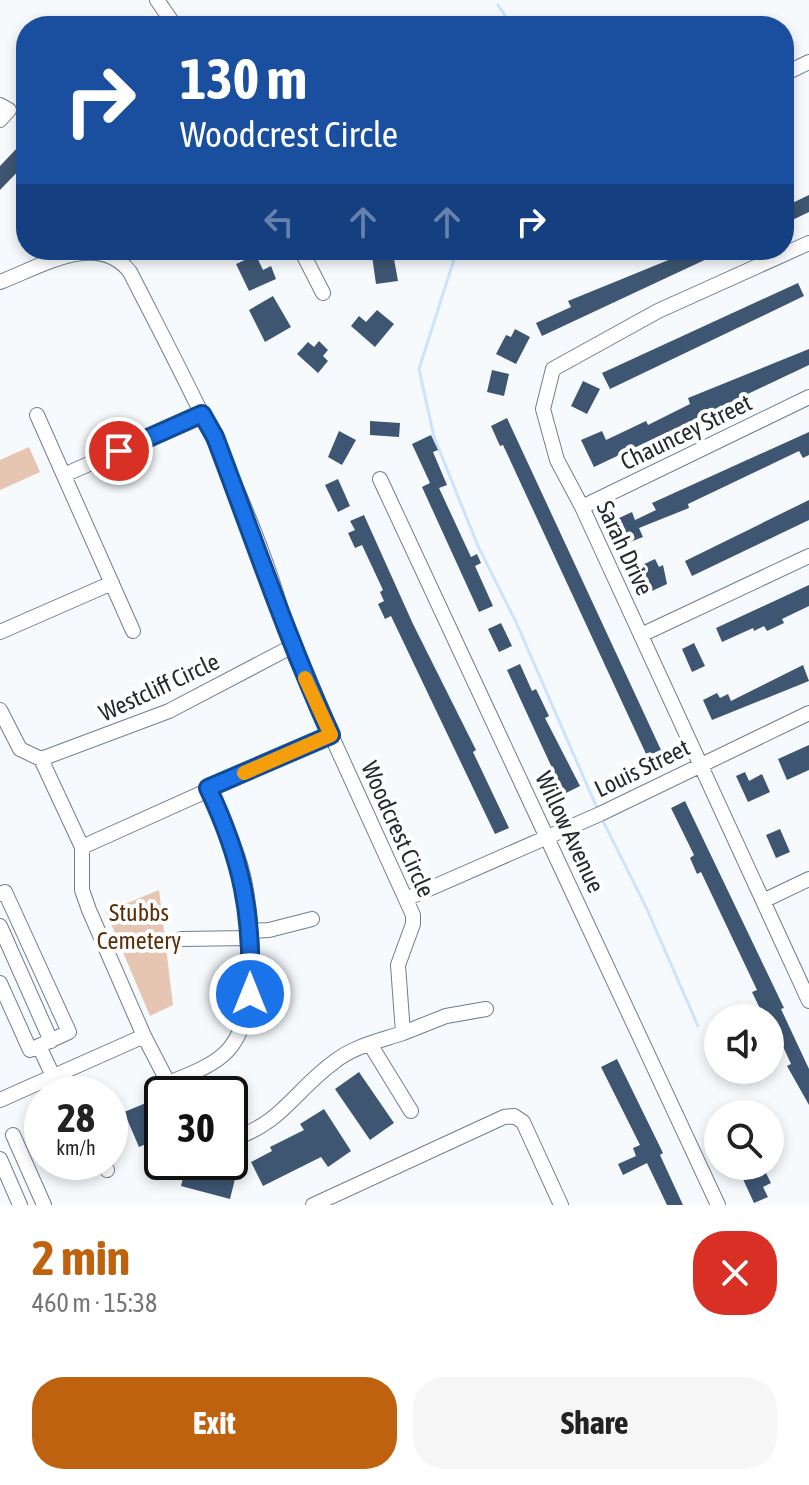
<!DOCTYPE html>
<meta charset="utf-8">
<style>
body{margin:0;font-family:"Asap Condensed",sans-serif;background:#f6f6f6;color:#222;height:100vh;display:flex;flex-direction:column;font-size:30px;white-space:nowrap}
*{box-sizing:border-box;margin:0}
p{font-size:26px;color:#767676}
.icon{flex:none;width:44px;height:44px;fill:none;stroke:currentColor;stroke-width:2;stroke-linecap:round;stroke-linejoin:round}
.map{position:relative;height:1205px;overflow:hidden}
.sheet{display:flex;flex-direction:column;background:#fff;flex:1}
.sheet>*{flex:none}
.guide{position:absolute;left:16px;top:16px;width:778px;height:244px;border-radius:32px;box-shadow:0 4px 12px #0003;background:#1a4fa0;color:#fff;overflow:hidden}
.controls{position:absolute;left:704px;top:1004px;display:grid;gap:16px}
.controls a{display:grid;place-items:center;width:80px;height:80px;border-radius:50%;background:#fff;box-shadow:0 4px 12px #0003;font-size:40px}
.speed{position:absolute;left:24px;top:1076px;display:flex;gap:16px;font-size:40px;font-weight:700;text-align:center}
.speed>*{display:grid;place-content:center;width:104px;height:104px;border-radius:50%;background:#fff;box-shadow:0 4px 12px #0003;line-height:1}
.speed small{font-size:20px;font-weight:400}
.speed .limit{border:4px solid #111;border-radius:12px;background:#fff;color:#111}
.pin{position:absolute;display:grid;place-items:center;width:68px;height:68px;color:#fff;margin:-34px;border:4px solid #fff;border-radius:50%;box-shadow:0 2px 8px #0007}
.me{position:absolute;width:88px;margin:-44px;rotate:0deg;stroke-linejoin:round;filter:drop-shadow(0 0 6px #0008)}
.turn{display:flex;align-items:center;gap:28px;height:168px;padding:0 32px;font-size:36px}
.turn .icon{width:104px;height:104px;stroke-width:2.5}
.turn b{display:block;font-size:56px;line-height:68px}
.lanes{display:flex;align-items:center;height:76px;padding:0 32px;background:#0003;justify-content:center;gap:40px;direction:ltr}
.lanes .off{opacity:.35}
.round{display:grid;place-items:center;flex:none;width:84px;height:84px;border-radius:32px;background:#f6f6f6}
.overview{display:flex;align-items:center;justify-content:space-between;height:136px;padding:0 32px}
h1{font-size:48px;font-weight:700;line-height:60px;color:#be620f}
.button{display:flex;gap:16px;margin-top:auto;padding:16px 32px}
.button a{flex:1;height:92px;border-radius:32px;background:#be620f;color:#fff;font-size:32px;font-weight:700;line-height:92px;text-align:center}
.button a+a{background:#f6f6f6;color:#222}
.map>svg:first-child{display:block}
.green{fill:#e6c6b2}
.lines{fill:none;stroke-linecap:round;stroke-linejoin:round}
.stream{stroke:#cce3fe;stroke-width:3}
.building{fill:#3e5672}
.minor-casing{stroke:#707e8f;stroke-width:16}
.minor{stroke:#fff;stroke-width:14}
.route-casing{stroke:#114b97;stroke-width:20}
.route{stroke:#1a73e8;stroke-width:14}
.slow{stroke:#f59e0b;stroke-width:14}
.labels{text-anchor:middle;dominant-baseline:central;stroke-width:8;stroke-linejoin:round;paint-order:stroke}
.street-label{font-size:24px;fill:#252b32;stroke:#fff}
.park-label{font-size:24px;fill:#5e2e06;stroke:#fff}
</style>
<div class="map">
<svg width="809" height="1205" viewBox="0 0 809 1205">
<rect width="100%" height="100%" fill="#f6fafd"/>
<!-- green -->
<path class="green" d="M29 447 40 472 0 490V460Z
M159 890 173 1005 150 1016 106 912Z"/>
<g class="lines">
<!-- stream -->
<path class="stream" d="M498 5 512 26
M457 250 419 369 434 437 478 546 516 622 597 808
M602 819 646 907 698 1026"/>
</g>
<!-- building -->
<path class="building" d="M19 146 26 153V163L0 190V166Z
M809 195V212L784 224V207Z
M693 250H726L542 336 536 323 571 307 568 301Z
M393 253 398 281 376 284 372 256Z
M256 255 263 270 271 266 276 279 249 291 236 264Z
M798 283 804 296 610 389 602 373Z
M273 296 291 327 265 342 249 310Z
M377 310 394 324 375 347 351 326 359 316 366 322Z
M515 329 530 337 516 364 496 354 506 335 511 337Z
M319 341 328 350 323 356 328 361 318 373 297 354 308 342 314 347Z
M809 349V365L594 467 581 440 602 431 606 440 646 421 648 425 690 404 688 398Z
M492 370 509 374 504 396 487 392Z
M583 381 600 389 587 414 571 406Z
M507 418 661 750 647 756 503 445 500 446 491 426Z
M370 421 400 423 399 437 370 435Z
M339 431 356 440 342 465 328 457Z
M809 432V455L803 458 799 451 688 504 689 508 639 528 643 537 630 542 619 518 632 512 635 520 656 510 652 503Z
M431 435 438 450 433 452 447 485 439 488 471 557 477 554 481 563 475 566 493 606 479 612 422 487 430 483 412 444Z
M338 479 350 506 338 512 325 485Z
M809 500V520L692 576 685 561Z
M364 515 413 624 476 750 473 752 509 828 495 834 391 616 385 619 378 604 384 601 380 592 383 590 362 545 355 548 348 533 355 530 350 521Z
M655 559 659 567 663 565 667 584 652 591 640 566Z
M809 585V606L782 619 784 623 767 631 764 626 754 631 753 628 722 642 716 628Z
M501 623 512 646 499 652 488 629Z
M694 643 705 666 692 672 682 649Z
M520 664 532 691 536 689 549 716 545 718 580 786 564 794 507 670Z
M803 665 809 681 712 720 703 700 717 693 720 698 728 694 731 701Z
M809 745V770L787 780 778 759Z
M745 772 749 781 762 774 770 792 748 802 736 776Z
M685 801 784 1008 781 1009 809 1069V1105L787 1066 791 1064 770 1018 764 1017 752 992 757 990 701 872 697 874 690 858 694 855 671 808Z
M780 829 790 852 776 858 766 835Z
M617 1059 663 1153 660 1155 683 1205H667L647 1163 623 1175 618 1164 636 1156 633 1148 640 1145 601 1067Z
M359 1072 394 1123 370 1140 335 1089Z
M151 1101 162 1126V1137L139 1147 124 1112Z
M324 1109 351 1151 328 1167 321 1157 263 1186 251 1162 272 1151 270 1147 304 1130 300 1124Z
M187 1162 237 1171 230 1199 181 1186Z
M763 1167 771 1183 763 1187 768 1197 754 1203 742 1177Z"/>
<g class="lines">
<!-- minor casing -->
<g class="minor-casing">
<path id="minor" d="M157 0 175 26
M784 74 809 62
M0 105 9 110 0 120
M809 243 658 311 553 369 543 409 557 460 582 507 809 1001
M301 250 323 293
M0 282C40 267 98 230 130 272 190 390 260 517 291 647L413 915V924L398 965 403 1033C379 1041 354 1046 334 1062 293 1092 283 1123 230 1140
M37 415 133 631
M64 475 202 414
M380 479 718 1205
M582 507 809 397
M0 632 112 583
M641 635 809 556
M0 710 20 749 41 759 82 847V890L89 910 144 1036 174 1094
M41 759 169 711 291 647
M82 847 331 735
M0 894 5 892 69 1032 30 1050 0 983
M406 899 600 814 809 713
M763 901 809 879
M0 926 51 1041
M248 931 269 930 312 919
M181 939 249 938
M403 1033 446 1016 486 1009
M370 1044 411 1111
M39 1046 53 1076
M63 1072 73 1094
M169 1083C187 1075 208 1068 223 1055 261 1023 253 929 245 885 239 851 222 819 208 788
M0 1100 144 1036
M13 1135 44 1205
M0 1159 20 1205
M103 1162 107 1170
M313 1205 504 1117 514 1116 523 1122 561 1205"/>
</g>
<!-- minor -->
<use href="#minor" class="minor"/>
</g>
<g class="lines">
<!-- route casing -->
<g class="route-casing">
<path id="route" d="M119 451 202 414 215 437C253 537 287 638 331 735L208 788C242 860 253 914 250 994"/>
</g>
<!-- route -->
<use href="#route" class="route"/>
<!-- slow -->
<path class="slow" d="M244 773 331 735 305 678"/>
</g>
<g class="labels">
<!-- street labels -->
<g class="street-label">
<text transform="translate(686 432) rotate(-26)">Chauncey Street</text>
<text transform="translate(625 548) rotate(65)">Sarah Drive</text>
<text transform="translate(159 687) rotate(-25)">Westcliff Circle</text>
<text transform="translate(642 768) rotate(-26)">Louis Street</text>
<text transform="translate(398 829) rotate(66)">Woodcrest Circle</text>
<text transform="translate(570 832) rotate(65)">Willow Avenue</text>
</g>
<!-- park labels -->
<g class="park-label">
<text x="139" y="912">Stubbs<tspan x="139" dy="28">Cemetery</tspan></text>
</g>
</g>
</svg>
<div class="controls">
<a><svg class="icon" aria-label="sound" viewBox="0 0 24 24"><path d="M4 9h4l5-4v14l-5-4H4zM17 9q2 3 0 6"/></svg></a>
<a><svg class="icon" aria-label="search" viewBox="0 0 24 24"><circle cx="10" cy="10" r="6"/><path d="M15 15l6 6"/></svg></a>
</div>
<div class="speed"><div>28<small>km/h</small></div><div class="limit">30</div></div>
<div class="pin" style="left:119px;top:451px;background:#d93025"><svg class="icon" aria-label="arrive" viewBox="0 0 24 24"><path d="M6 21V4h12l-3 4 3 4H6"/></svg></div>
<svg class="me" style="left:250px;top:994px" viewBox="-20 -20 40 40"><circle r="17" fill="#1a73e8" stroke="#fff" stroke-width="3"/><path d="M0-11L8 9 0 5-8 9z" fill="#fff"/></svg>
<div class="guide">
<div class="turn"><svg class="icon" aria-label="right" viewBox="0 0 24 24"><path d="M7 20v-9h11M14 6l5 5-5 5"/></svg><div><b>130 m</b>Woodcrest Circle</div></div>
<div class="lanes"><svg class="icon off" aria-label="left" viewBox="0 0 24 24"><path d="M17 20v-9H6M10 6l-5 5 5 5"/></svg><svg class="icon off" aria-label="ahead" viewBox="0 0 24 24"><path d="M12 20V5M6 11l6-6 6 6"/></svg><svg class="icon off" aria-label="ahead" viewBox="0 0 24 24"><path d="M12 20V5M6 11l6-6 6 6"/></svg><svg class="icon" aria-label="right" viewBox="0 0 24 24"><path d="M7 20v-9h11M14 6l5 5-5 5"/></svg></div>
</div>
</div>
<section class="sheet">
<div class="overview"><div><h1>2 min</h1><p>460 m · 15:38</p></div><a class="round" style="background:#d93025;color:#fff"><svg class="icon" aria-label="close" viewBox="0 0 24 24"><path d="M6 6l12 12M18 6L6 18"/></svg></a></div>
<div class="button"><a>Exit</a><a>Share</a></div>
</section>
